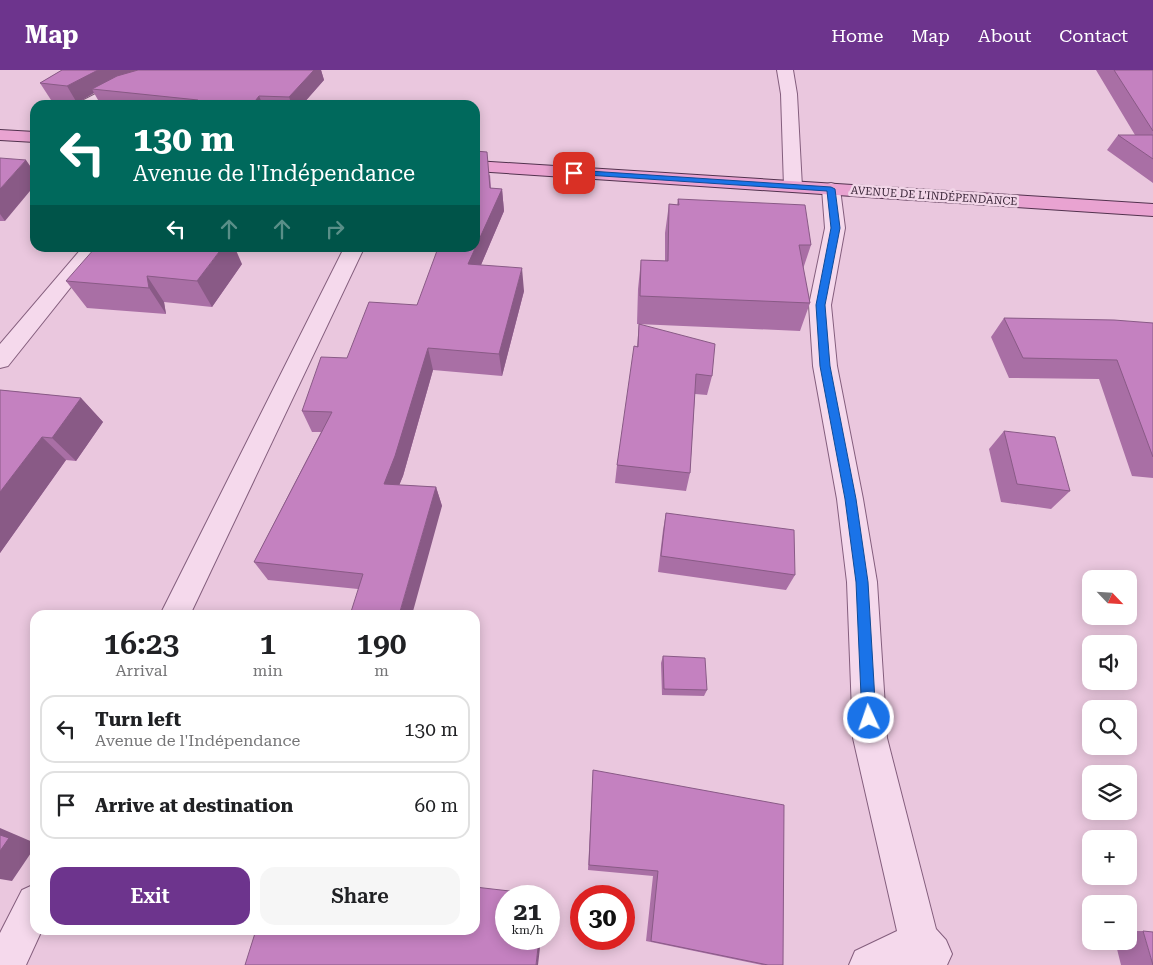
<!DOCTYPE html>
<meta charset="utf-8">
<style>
body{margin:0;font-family:"Roboto Serif",serif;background:#f6f6f6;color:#202124;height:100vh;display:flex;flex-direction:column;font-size:19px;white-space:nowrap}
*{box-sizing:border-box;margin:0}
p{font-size:16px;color:#757577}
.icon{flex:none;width:28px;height:28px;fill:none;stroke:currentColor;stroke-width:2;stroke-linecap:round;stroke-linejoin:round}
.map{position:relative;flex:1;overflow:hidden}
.side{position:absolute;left:30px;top:540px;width:450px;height:325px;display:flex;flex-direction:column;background:#fff;border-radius:15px;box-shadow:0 2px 12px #0003}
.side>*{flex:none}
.guide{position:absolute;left:30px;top:30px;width:450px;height:152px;border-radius:15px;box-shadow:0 2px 12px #0003;background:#00695c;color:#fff;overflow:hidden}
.needle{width:32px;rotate:115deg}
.controls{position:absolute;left:1082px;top:500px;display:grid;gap:10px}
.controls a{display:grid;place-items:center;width:55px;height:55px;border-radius:10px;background:#fff;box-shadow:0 2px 12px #0003;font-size:25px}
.speed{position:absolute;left:495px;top:815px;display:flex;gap:10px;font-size:25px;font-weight:700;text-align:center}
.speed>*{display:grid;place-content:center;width:65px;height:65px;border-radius:50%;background:#fff;box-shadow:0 2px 12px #0003;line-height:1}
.speed small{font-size:12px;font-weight:400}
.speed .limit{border:8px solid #d22;background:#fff;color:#111}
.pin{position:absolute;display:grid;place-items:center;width:42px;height:42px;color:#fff;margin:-21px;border-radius:10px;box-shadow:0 2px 8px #0006}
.me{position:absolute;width:55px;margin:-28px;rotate:357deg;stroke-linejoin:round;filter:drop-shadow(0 0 4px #0008)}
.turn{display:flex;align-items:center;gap:18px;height:105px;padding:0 20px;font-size:22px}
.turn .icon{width:65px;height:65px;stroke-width:2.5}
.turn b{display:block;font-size:35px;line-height:42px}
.lanes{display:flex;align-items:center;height:48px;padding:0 20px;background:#0003;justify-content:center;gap:25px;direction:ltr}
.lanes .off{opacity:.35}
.eta{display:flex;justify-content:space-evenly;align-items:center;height:85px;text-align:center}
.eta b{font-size:30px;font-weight:600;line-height:35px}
.button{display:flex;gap:10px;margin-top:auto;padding:10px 20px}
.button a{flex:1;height:58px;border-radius:15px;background:#6d348d;color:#fff;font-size:20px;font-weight:600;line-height:58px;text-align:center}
.button a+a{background:#f6f6f6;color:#202124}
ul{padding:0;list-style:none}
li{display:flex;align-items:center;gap:15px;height:68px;margin:0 10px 8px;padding:0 10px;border:2px solid #e0e0e0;border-radius:15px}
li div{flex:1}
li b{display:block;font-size:19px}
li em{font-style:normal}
header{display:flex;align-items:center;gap:30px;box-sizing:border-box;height:70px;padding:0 25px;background:#6d348d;color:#fff}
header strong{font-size:24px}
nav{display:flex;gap:28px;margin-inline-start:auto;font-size:18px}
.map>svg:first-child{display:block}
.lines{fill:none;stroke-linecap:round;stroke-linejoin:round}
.minor-casing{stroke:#845e7d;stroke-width:2}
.major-casing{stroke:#52324e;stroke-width:2}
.minor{fill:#f5d9ec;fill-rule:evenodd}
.major{fill:#e9a3d1;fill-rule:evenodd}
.wall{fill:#a96fa5}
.shaded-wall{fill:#895a86}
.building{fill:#c481c0;stroke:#895a86}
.route{fill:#1a73e8;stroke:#114b97}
.labels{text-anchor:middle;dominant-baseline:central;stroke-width:5;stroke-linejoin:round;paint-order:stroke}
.far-street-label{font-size:11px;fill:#352033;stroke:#f2d6e8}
</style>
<header>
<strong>Map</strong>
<nav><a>Home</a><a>Map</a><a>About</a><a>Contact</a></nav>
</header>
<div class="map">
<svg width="1153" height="895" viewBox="0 0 1153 895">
<rect width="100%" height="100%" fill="#eac7de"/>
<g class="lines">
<!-- minor casing -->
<g class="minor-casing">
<path id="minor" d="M163 0H188L185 3 125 21 98 35H78L80 32 113 15Z
M777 0H793L797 24 802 117 800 121H786L784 117 781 24Z
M831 113 838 115 840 119 845 158 831 235 837 296 863 429 877 512 887 668 936 859 946 870 952 884 947 895H849L855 881 897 861 853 668 847 512 837 429 813 296 809 235 825 158 822 119 824 115Z
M82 178H102L8 296 0 298V274Z
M344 178H364L190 545H160Z
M35 814V860H42L26 895H0V863L22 820Z"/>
</g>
<!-- major casing -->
<g class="major-casing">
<path id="major" d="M0 60 35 62V72L0 70Z
M475 91 1153 134V146L475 101Z"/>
</g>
<!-- minor -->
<use href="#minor" class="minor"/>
<!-- major -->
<use href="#major" class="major"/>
</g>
<!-- wall -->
<path class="wall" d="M62 0H321L324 10 302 35H101L94 23 77 33 51 30 40 13Z
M1096 0H1153V113L1107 80 1118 65H1135Z
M0 88 5 151H0Z
M490 104 491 118 502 119 504 141 481 195 524 221 502 306 433 300 403 406 399 415 436 417 442 436 358 519 268 510 254 492 321 362H312L302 341 347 288 417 235Z
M678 129 811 175 803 199 810 233 800 261 637 254 638 219 641 190 665 191V163L669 134 677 135Z
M242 194 212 237 164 232 166 244 87 238 66 211Z
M1004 248 1153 253V408L1132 406 1099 309 1009 308 991 267Z
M639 254 712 306 707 325 695 324 690 403 686 421 615 413 617 395 637 276Z
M0 320 81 328 103 352 76 391 66 390 0 483Z
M1004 361 1070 421 1051 439 1001 432 989 379Z
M666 443 795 505 786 520 658 502 663 460Z
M663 586 707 620 704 626 662 625 661 593Z
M593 700 783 895H762L646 871 653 806 588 800Z
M1129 861H1143L1153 895H1121L1115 871H1129Z"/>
<!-- shaded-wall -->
<path class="shaded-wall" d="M98 0H156L92 19 94 23 77 33 67 16Z
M314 0H321L324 10 302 35H292L289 27Z
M259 26 263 35H252Z
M487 82 492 140 502 119 504 141 472 216 468 194 490 118Z
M26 90 35 103V115L5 151 0 144V119Z
M222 178H235L242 194 212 237 197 211Z
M522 198 524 221 502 306 499 284Z
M147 206 164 232 166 244 149 218Z
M428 278 433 300 403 406 392 433 384 414Z
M81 328 103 352 76 391 52 368Z
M42 367 66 390 0 483V422Z
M436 417 442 436 412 545H399Z
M0 758 35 773V777L12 811 0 809Z
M539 869H541L538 895H536Z"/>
<!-- building -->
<path class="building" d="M62 0H98L67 16 40 13Z
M138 0H314L289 27 259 26 252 35H193L198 30 92 19 117 6Z
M1114 0H1153V61Z
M1118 65H1153V89Z
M475 81 487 82 490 118 502 119 468 194 522 198 499 284 428 278 395 386 384 414 436 417 399 545H350L363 504 254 492 332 342 302 341 321 287 347 288 369 232 417 235 438 178H475Z
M0 88 26 90 0 119Z
M678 129 805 135 811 175H799L810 233 640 226 641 190 668 191 669 134 679 135Z
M95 178H222L197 211 147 206 149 218 66 211Z
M1004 248 1114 250 1153 253V387L1117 290 1023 288Z
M639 254 715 274 712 306 696 304 690 403 617 395 634 276 638 277Z
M0 320 81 328 52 368 42 367 0 422Z
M1004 361 1055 367 1070 421 1017 414Z
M666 443 794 460 795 505 661 486Z
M663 586 705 588 707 620 664 619Z
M593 700 784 735 783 895H768L651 871 658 801 589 795Z
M0 765 9 768 0 781Z
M475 817 544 825V826H506V869H539L536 895H245L256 860H475Z
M1143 861 1153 862V895Z"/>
<!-- route -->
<path class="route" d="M574 100 831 117 835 119 840 158 825 235 830 296 856 429 868 512 876 648 874 653 869 655 864 653 862 648 856 512 845 429 820 296 816 235 831 158 827 121 572 104 571 103Z"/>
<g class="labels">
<!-- far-street labels -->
<g class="far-street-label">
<text transform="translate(934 126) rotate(4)">AVENUE DE L'INDÉPENDANCE</text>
</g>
</g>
</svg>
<div class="controls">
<a><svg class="needle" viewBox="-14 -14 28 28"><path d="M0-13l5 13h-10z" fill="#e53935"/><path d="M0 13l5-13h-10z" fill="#757577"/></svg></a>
<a><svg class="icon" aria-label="sound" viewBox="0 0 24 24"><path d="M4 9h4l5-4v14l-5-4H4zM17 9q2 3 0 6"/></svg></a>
<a><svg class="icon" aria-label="search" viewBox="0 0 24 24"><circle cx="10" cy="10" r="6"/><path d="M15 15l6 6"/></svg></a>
<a><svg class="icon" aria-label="layers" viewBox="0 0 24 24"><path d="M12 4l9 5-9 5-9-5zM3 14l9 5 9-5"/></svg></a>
<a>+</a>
<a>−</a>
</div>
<div class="speed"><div>21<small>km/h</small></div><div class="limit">30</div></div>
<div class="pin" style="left:574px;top:103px;background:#d93025"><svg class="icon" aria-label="arrive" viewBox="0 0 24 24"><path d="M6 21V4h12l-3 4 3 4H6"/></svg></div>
<svg class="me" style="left:869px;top:648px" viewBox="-20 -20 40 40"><circle r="17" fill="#1a73e8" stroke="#fff" stroke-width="3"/><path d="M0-11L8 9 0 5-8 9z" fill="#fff"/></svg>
<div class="guide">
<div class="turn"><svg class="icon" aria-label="left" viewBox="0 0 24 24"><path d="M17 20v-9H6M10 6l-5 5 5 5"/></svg><div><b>130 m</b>Avenue de l'Indépendance</div></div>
<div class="lanes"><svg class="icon" aria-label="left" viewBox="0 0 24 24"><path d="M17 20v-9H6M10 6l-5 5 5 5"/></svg><svg class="icon off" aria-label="ahead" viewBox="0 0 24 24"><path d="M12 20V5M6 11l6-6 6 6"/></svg><svg class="icon off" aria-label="ahead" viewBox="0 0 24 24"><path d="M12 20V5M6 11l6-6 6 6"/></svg><svg class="icon off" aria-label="right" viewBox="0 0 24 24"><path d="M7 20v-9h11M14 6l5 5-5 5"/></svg></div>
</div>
<section class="side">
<div class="eta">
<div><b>16:23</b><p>Arrival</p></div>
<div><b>1</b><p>min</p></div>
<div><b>190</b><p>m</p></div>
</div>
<ul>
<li><svg class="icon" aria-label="left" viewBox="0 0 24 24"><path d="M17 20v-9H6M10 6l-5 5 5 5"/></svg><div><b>Turn left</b><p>Avenue de l'Indépendance</p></div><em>130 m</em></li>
<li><svg class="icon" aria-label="arrive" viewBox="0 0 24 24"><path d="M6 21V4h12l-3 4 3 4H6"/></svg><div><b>Arrive at destination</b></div><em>60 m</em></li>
</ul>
<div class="button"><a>Exit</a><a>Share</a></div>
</section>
</div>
